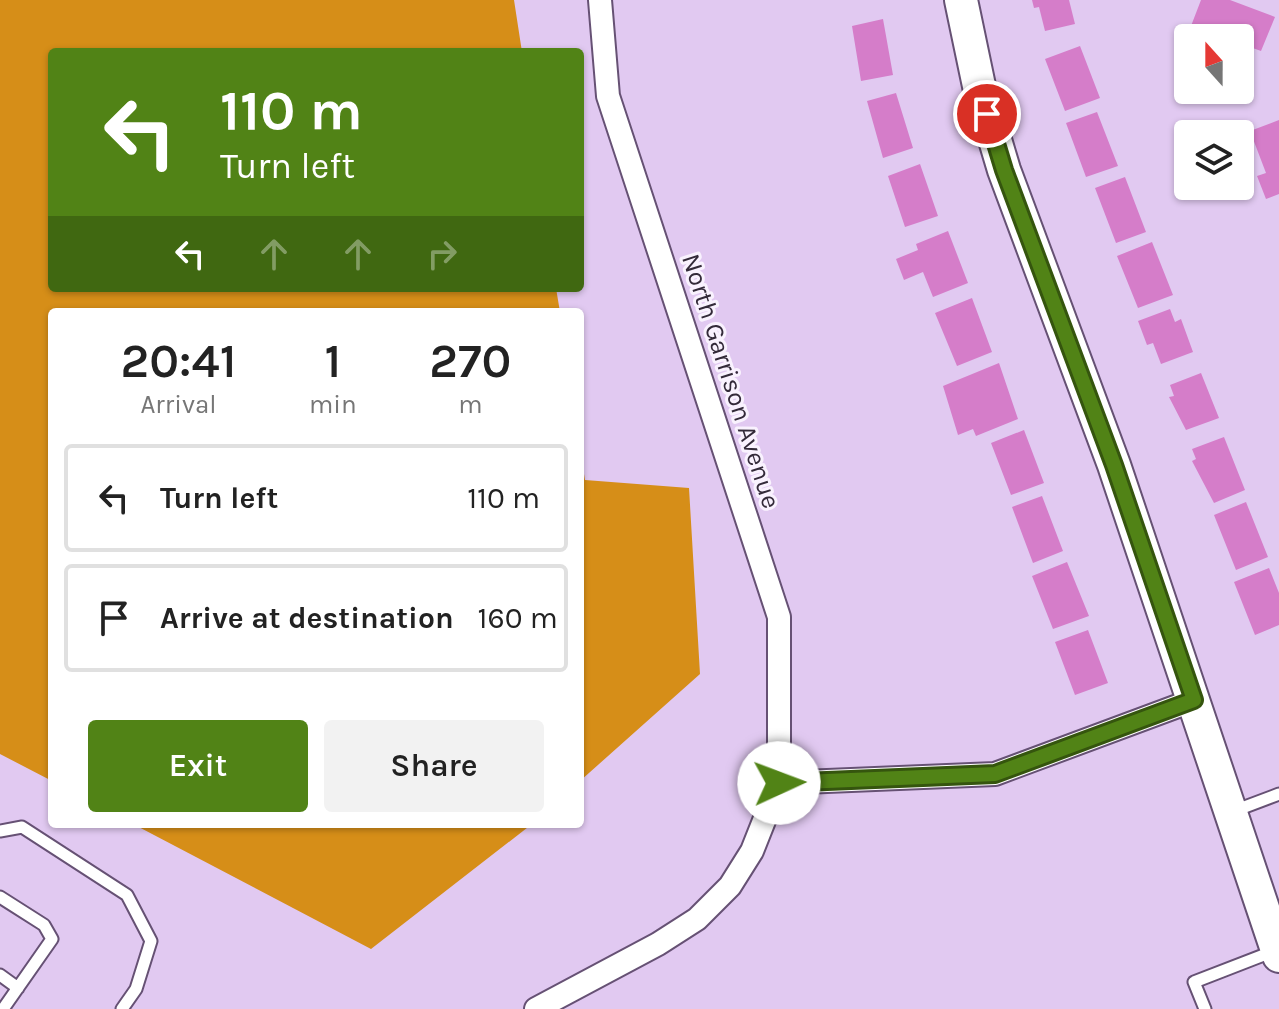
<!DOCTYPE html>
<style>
body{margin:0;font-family:Karla,sans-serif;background:#f2f2f2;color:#222;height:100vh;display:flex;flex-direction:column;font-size:30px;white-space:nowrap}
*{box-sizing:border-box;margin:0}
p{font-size:26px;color:#767676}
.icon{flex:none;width:44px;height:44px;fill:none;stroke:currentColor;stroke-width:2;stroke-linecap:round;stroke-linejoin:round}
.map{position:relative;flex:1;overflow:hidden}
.panel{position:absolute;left:48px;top:308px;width:536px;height:520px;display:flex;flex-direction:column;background:#fff;border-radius:8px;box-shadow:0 2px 6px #0004}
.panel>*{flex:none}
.guide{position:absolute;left:48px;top:48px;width:536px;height:244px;border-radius:8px;box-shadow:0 2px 6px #0004;background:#518316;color:#fff;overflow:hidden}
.needle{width:52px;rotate:339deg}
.controls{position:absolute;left:1174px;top:24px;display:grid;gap:16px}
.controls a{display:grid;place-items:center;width:80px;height:80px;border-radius:8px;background:#fff;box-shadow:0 2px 6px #0004;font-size:40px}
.pin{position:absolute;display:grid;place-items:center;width:68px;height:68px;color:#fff;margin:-34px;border:4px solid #fff;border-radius:50%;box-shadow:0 2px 8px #0007}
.me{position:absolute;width:88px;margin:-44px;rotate:88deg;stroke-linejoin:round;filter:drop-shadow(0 0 6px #0008)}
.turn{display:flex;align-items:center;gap:28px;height:168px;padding:0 40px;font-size:36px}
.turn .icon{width:104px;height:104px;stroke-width:2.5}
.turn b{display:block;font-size:56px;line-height:68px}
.lanes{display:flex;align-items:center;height:76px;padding:0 40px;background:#0003;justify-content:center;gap:40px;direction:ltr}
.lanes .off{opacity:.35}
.eta{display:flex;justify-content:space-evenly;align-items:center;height:136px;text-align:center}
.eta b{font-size:48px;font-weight:600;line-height:56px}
.action{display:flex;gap:16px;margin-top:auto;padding:16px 40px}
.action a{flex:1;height:92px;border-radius:8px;background:#518316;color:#fff;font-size:32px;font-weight:600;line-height:92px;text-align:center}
.action a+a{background:#f2f2f2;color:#222}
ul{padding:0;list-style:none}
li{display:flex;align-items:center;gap:24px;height:108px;margin:0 16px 12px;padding:0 24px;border:4px solid #e0e0e0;border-radius:8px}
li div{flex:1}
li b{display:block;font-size:30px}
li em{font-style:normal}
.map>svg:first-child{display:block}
.forest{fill:#d68e18}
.building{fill:#d57dc9}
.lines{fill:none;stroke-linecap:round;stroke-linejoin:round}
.lane-casing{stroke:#665174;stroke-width:15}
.street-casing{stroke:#665174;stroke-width:26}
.secondary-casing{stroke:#665174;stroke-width:36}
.lane{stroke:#fff;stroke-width:11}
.street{stroke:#fff;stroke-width:22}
.secondary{stroke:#fff;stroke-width:32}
.route-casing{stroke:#35550e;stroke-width:20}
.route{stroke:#518316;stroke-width:14}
.labels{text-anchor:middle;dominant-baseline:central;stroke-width:6;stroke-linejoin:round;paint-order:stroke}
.street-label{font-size:26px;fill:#332a39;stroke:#f9f2fe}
</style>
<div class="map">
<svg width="1279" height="1009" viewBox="0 0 1279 1009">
<rect width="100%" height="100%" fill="#e1c9f1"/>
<!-- forest -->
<path class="forest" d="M0 0H514L522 52H52V288H556L560 312H52V781L0 754Z
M580 450 585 480 689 488 700 674 580 781Z
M133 824H532L371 949Z"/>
<!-- building -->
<path class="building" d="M1032 0H1069L1075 24 1045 31 1039 7 1034 8Z
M1201 0H1230L1275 17 1261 51 1247 46 1240 64V38H1196L1199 30 1191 26Z
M883 19 893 75 861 81 852 26Z
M1080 46 1100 98 1065 111 1045 59Z
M896 93 913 148 883 158 867 101Z
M1097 112 1118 166 1086 177 1066 123Z
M1279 120V194L1266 199 1257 176 1266 173 1250 131Z
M920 164 938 216 905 227 888 176Z
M1125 177 1146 232 1116 243 1095 188Z
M948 231 968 283 933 297 923 272 904 280 896 259 918 250 916 244Z
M1152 242 1173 295 1138 308 1117 256Z
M972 298 992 352 957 366 935 313Z
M1170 309 1175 322 1181 319 1193 352 1161 364 1153 343 1147 345 1138 321Z
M999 363 1018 419 976 436 973 429 958 435 943 386Z
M1201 373 1219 418 1186 430 1169 397 1174 396 1170 385Z
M1024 430 1044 483 1011 495 991 443Z
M1224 437 1245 490 1214 503 1192 461 1196 459 1192 449Z
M1042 496 1063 551 1033 563 1012 507Z
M1246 502 1268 557 1236 570 1214 515Z
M1067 562 1089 616 1053 629 1032 576Z
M1269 568 1279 593V625L1255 635 1234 582Z
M1088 630 1108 683 1075 695 1055 642Z"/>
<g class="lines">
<!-- lane casing -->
<g class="lane-casing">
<path id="lane" d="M1234 811 1279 794
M0 831 22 827 127 895 151 941 136 989 122 1009
M0 897 44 925 52 939 3 1009
M0 975 18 988
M1205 1009 1194 982 1274 951"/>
</g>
<!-- street casing -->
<g class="street-casing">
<path id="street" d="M779 783 995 774 1194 700
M536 1009 658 944 697 919 730 886 752 851 779 783V617L608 96 600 0"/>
</g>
<!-- secondary casing -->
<g class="secondary-casing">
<path id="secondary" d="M961 0 979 86 1004 170 1114 465 1279 956"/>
</g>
<!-- lane -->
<use href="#lane" class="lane"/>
<!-- street -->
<use href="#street" class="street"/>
<!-- secondary -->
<use href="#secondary" class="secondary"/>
</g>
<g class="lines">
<!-- route casing -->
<g class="route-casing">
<path id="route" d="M779 783 995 774 1194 700 1114 465 1004 170 987 114"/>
</g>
<!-- route -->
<use href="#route" class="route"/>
</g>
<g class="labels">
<!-- street labels -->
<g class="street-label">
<text transform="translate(731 381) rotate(72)">North Garrison Avenue</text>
</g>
</g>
</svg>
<div class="controls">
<a><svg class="needle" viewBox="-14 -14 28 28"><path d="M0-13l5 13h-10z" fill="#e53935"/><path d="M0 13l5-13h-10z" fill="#767676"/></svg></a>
<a><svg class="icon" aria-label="layers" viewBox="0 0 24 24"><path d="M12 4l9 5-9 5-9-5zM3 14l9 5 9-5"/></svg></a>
</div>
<div class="pin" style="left:987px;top:114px;background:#d93025"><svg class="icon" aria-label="arrive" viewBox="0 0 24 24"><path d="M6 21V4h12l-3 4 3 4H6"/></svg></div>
<svg class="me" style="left:779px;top:783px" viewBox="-20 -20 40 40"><circle r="19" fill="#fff"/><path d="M0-13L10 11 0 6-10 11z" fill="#518316"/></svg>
<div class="guide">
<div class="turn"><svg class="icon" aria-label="left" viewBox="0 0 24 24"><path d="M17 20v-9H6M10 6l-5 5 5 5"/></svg><div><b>110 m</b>Turn left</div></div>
<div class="lanes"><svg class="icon" aria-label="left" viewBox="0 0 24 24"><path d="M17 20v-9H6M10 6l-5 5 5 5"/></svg><svg class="icon off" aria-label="ahead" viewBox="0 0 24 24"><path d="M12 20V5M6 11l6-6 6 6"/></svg><svg class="icon off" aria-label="ahead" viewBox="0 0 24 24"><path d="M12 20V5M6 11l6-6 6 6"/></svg><svg class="icon off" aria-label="right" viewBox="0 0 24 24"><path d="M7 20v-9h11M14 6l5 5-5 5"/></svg></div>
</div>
<section class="panel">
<div class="eta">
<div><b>20:41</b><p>Arrival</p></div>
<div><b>1</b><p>min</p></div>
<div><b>270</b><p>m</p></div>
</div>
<ul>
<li><svg class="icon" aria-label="left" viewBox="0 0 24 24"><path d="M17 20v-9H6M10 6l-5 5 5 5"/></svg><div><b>Turn left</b></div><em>110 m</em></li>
<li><svg class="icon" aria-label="arrive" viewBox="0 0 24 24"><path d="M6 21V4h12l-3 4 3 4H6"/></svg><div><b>Arrive at destination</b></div><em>160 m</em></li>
</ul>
<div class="action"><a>Exit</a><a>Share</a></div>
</section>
</div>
